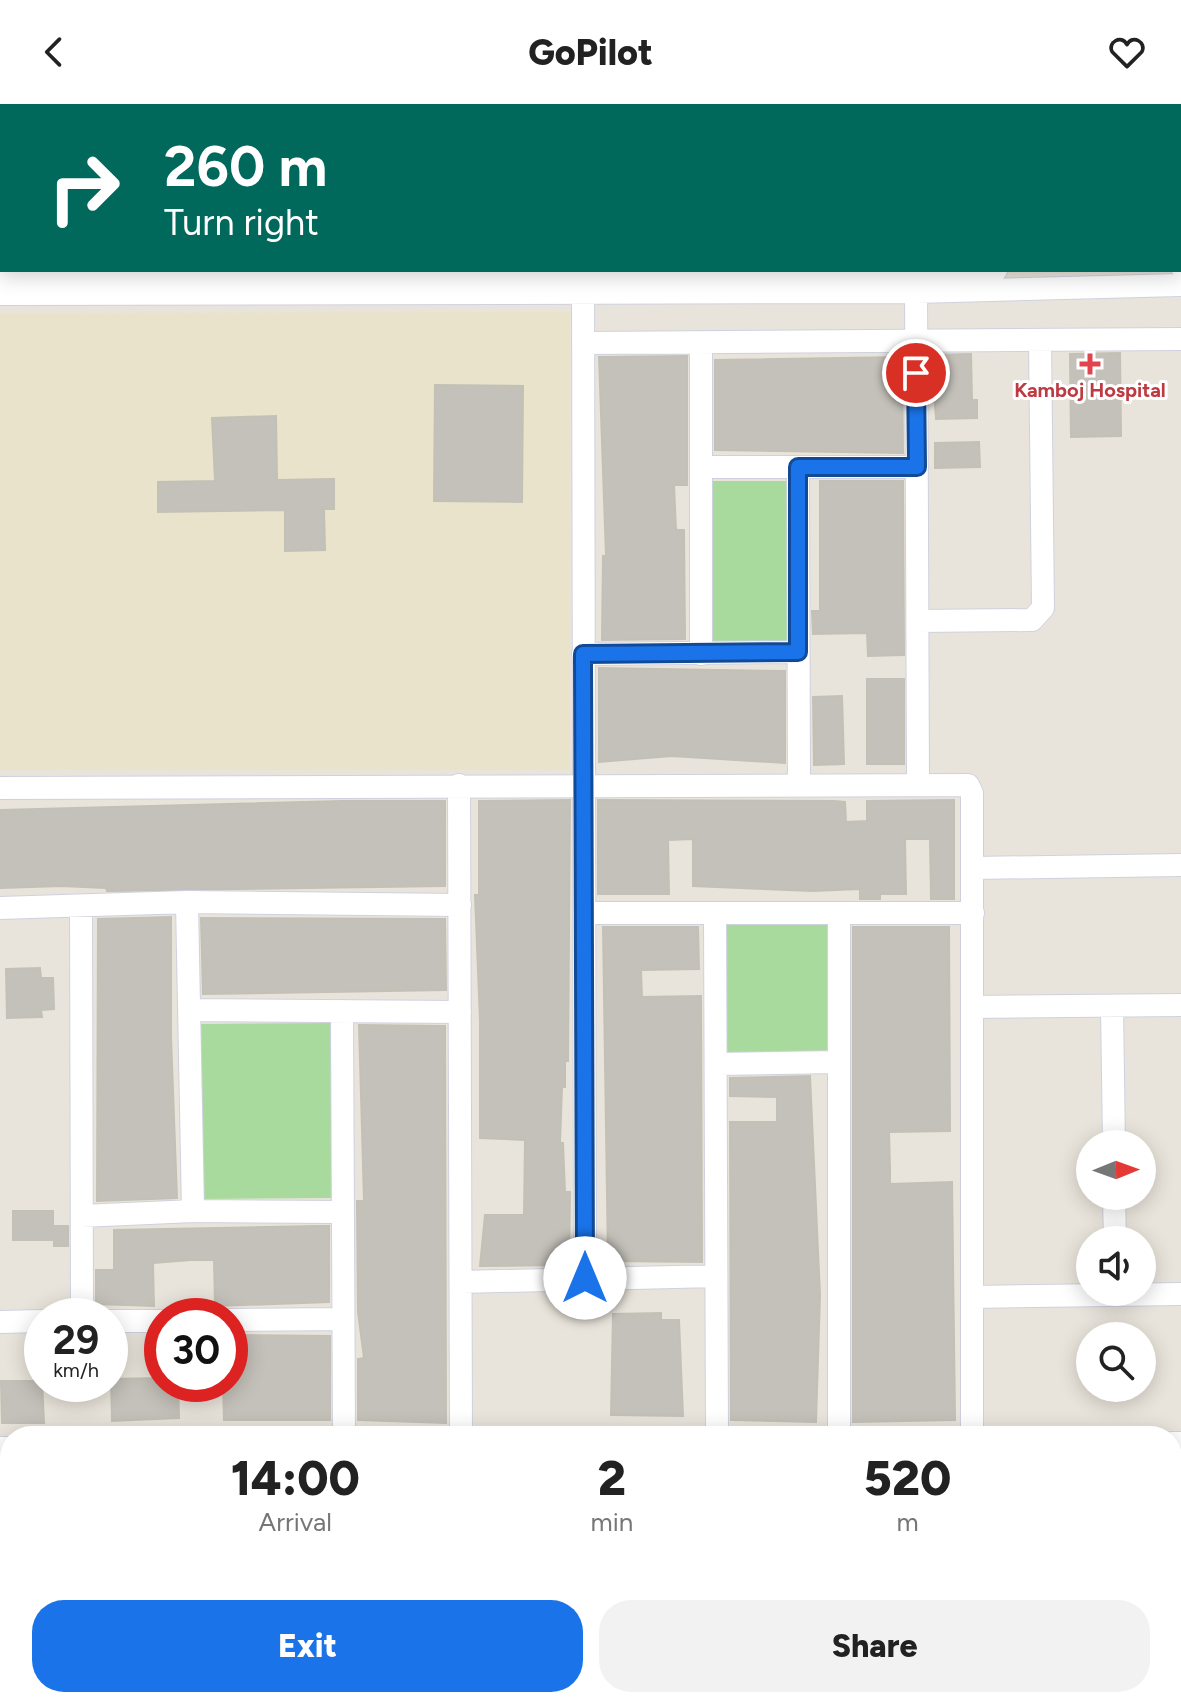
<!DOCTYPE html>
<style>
body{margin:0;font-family:Figtree,sans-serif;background:#f2f2f2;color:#222;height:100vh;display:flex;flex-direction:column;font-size:30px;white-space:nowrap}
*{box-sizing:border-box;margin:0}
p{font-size:26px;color:#767676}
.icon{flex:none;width:44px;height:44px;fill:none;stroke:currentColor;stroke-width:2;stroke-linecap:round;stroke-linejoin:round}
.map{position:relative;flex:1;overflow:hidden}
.side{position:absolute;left:0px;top:1322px;width:1182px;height:282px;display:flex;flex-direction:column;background:#fff;border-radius:32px 32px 0 0;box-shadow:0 4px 20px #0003}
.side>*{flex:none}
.top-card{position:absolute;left:0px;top:0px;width:1182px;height:168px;box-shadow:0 4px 20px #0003;background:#00695c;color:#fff;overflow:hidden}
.needle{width:52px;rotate:89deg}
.buttons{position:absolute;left:1076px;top:1026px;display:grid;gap:16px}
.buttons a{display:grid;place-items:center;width:80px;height:80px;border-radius:50%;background:#fff;box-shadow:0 4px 20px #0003;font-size:40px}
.speed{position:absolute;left:24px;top:1194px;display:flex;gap:16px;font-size:40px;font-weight:700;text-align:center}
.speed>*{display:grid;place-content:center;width:104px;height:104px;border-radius:50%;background:#fff;box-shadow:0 4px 20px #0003;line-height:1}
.speed small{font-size:20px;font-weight:400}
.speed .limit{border:12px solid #d22;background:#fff;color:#111}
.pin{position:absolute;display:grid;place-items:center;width:68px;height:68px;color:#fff;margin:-34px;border:4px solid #fff;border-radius:50%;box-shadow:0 2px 8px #0007}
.me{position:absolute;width:88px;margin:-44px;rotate:0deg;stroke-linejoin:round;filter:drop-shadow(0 0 6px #0008)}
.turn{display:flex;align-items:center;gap:28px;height:168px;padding:0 32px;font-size:36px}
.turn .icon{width:104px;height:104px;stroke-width:2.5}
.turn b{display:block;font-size:56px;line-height:68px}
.eta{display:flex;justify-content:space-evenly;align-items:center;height:136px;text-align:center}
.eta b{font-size:48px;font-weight:800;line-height:56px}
.button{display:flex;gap:16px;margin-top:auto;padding:16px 32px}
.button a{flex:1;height:92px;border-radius:32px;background:#1a73e8;color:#fff;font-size:32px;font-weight:800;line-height:92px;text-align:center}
.button a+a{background:#f2f2f2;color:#222}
header{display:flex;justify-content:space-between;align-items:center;height:104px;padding:0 32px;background:#fff;font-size:36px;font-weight:800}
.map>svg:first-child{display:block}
.education{fill:#e9e3cc}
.green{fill:#a9da9d}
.building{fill:#c4c1ba;stroke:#c3c0b5;stroke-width:2}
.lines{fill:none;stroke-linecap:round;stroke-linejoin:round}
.minor-casing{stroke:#d0d1df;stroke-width:24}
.minor{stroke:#fff;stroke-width:22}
.route-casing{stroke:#114b97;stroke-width:20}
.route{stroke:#1a73e8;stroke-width:14}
.health-dot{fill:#e0444e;stroke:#fff;stroke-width:3}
.labels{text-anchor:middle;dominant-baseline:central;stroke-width:6;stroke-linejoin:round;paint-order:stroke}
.health-label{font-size:20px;font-weight:bold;fill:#be3a42;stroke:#fff}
</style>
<header><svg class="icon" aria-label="back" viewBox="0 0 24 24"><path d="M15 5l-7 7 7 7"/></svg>GoPilot<svg class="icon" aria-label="heart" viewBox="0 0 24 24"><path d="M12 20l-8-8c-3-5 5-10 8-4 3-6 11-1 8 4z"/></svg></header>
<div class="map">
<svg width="1181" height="1603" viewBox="0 0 1181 1603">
<rect width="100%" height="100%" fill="#e9e4db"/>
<!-- education -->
<path class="education" d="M570 208V666H0V209Z"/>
<!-- green -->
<path class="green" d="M712 377H788V540L713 541Z
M828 819 830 949 726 950 724 820Z
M331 919 333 1094 200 1095 199 920Z
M364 1594H463V1603H365Z
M746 1594H841L842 1603H746Z"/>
<!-- building -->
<path class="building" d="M1120 249 1121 332 1071 333 1070 250Z
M971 250 972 296H977V314L936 315 931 251Z
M687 252V381H674L676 426H684L685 535 602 536 603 452H606L599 253Z
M902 253 903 349 715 346V256Z
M435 281 523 282 522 398 434 397Z
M276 312 277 376 334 375V405H324L325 446 285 447V406L158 408V378L215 377 212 314Z
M979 338 980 363 935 364V339Z
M820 377H903L904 551 868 552 867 529 813 530 812 507H820Z
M599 564 785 567V659L672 652 599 658Z
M867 575H904V660H867Z
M842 592 844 660 814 661 813 593Z
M570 696 568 957H565V983H562L560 1039H563L565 1088H570L569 1161 480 1162 485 1111H524L525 1036 480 1034V917L475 791H479V697Z
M598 696 834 697 845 698 846 718 867 717V697L954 696V795H931L930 735H905L906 790H880V795H860V785L813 787 693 782V735L668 736 669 790H598Z
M342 697H445V782L107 787 106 784 62 782 0 784V706Z
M171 813V933L177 1094 97 1097 98 815Z
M201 814 445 815 446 886 203 890Z
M603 823H698L699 865 641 866 642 893 701 892 702 1158 608 1157Z
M853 823H949L950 1027 889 1028 890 1065V1080L952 1078 955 1316 853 1318Z
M40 864 41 874H53L54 905 41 906 42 913 7 914 6 865Z
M359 921 445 922 446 1319 358 1316V1255L364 1254 358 1208 357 1097H364Z
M810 972 820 1191 816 1318 731 1316 730 1018H777V993L730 992V974Z
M13 1107H53V1122H68V1142H54V1136H13Z
M316 1122H329V1198L215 1202 214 1156H191L153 1159 154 1202 96 1200V1166H114V1126Z
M661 1209V1216H679L683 1312 611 1311 613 1210Z
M230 1231 330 1232V1316H224L223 1280H230Z
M162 1274V1280H178L179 1314 112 1317 111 1275Z
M1 1277H42L44 1319H2Z"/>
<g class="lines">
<!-- minor casing -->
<g class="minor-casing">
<path id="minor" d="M285 0V2
M854 0V2
M990 0V2
M135 2V0
M424 2V0
M540 2 541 0
M813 2V0
M0 116H2
M1180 119H1181
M1180 161H1181
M583 168 585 1174
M0 172 996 166
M916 175 918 678
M0 190 916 188 1181 181
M583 239 1181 235
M701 363H917
M798 363 799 679
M918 517 1032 516 1043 504 1040 237
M583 550 798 548
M701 550V239
M459 681 461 1332
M0 684 968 681 972 689V1332
M973 764 1181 761
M187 798 193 1107
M81 803 82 1212
M0 804 187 798 460 801
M584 809H973
M715 809 717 1332
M839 809V1332
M972 903 1181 901
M1112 903 1114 1040
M190 906 460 908
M342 907 344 1332
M716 960 839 958
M1114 1092 1115 1136
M82 1112 193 1107 342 1108
M461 1178 716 1172
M972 1193 1181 1190
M230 1216 343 1215
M110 1217H162
M0 1218 42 1217
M1172 1339H1181
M0 1344H10
M94 1594V1603
M221 1594 222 1603
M351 1594V1603
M476 1594V1603
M603 1594V1603
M733 1594V1603
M851 1594V1603
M990 1594V1603
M1134 1603V1594"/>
</g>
<!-- minor -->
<use href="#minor" class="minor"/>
</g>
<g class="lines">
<!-- route casing -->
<g class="route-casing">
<path id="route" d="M585 1174 583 550 798 548V363H917L916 269"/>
</g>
<!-- route -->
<use href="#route" class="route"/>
</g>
<!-- markers -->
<path class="health-dot" d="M1086 248h8v8h8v8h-8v8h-8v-8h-8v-8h8z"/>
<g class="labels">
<!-- health labels -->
<g class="health-label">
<text x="1090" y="286">Kamboj Hospital</text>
</g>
</g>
</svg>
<div class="buttons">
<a><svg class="needle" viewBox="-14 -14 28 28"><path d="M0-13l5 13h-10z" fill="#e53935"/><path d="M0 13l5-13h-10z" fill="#767676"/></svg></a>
<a><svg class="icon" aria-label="sound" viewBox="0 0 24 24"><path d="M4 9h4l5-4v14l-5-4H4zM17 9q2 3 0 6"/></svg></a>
<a><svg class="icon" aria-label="search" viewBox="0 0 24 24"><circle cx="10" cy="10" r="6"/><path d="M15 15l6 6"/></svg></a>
</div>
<div class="speed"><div>29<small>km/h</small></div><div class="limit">30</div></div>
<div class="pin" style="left:916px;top:269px;background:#d93025"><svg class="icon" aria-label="arrive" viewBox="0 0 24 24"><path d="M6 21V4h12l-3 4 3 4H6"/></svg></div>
<svg class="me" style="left:585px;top:1174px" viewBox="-20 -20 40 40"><circle r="19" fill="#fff"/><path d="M0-13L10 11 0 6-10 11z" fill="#1a73e8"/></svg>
<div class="top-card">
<div class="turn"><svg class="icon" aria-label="right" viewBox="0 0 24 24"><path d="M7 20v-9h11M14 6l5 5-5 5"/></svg><div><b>260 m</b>Turn right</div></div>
</div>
<section class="side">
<div class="eta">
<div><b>14:00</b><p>Arrival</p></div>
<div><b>2</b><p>min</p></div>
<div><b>520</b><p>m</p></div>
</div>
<div class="button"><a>Exit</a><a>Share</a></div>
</section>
</div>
